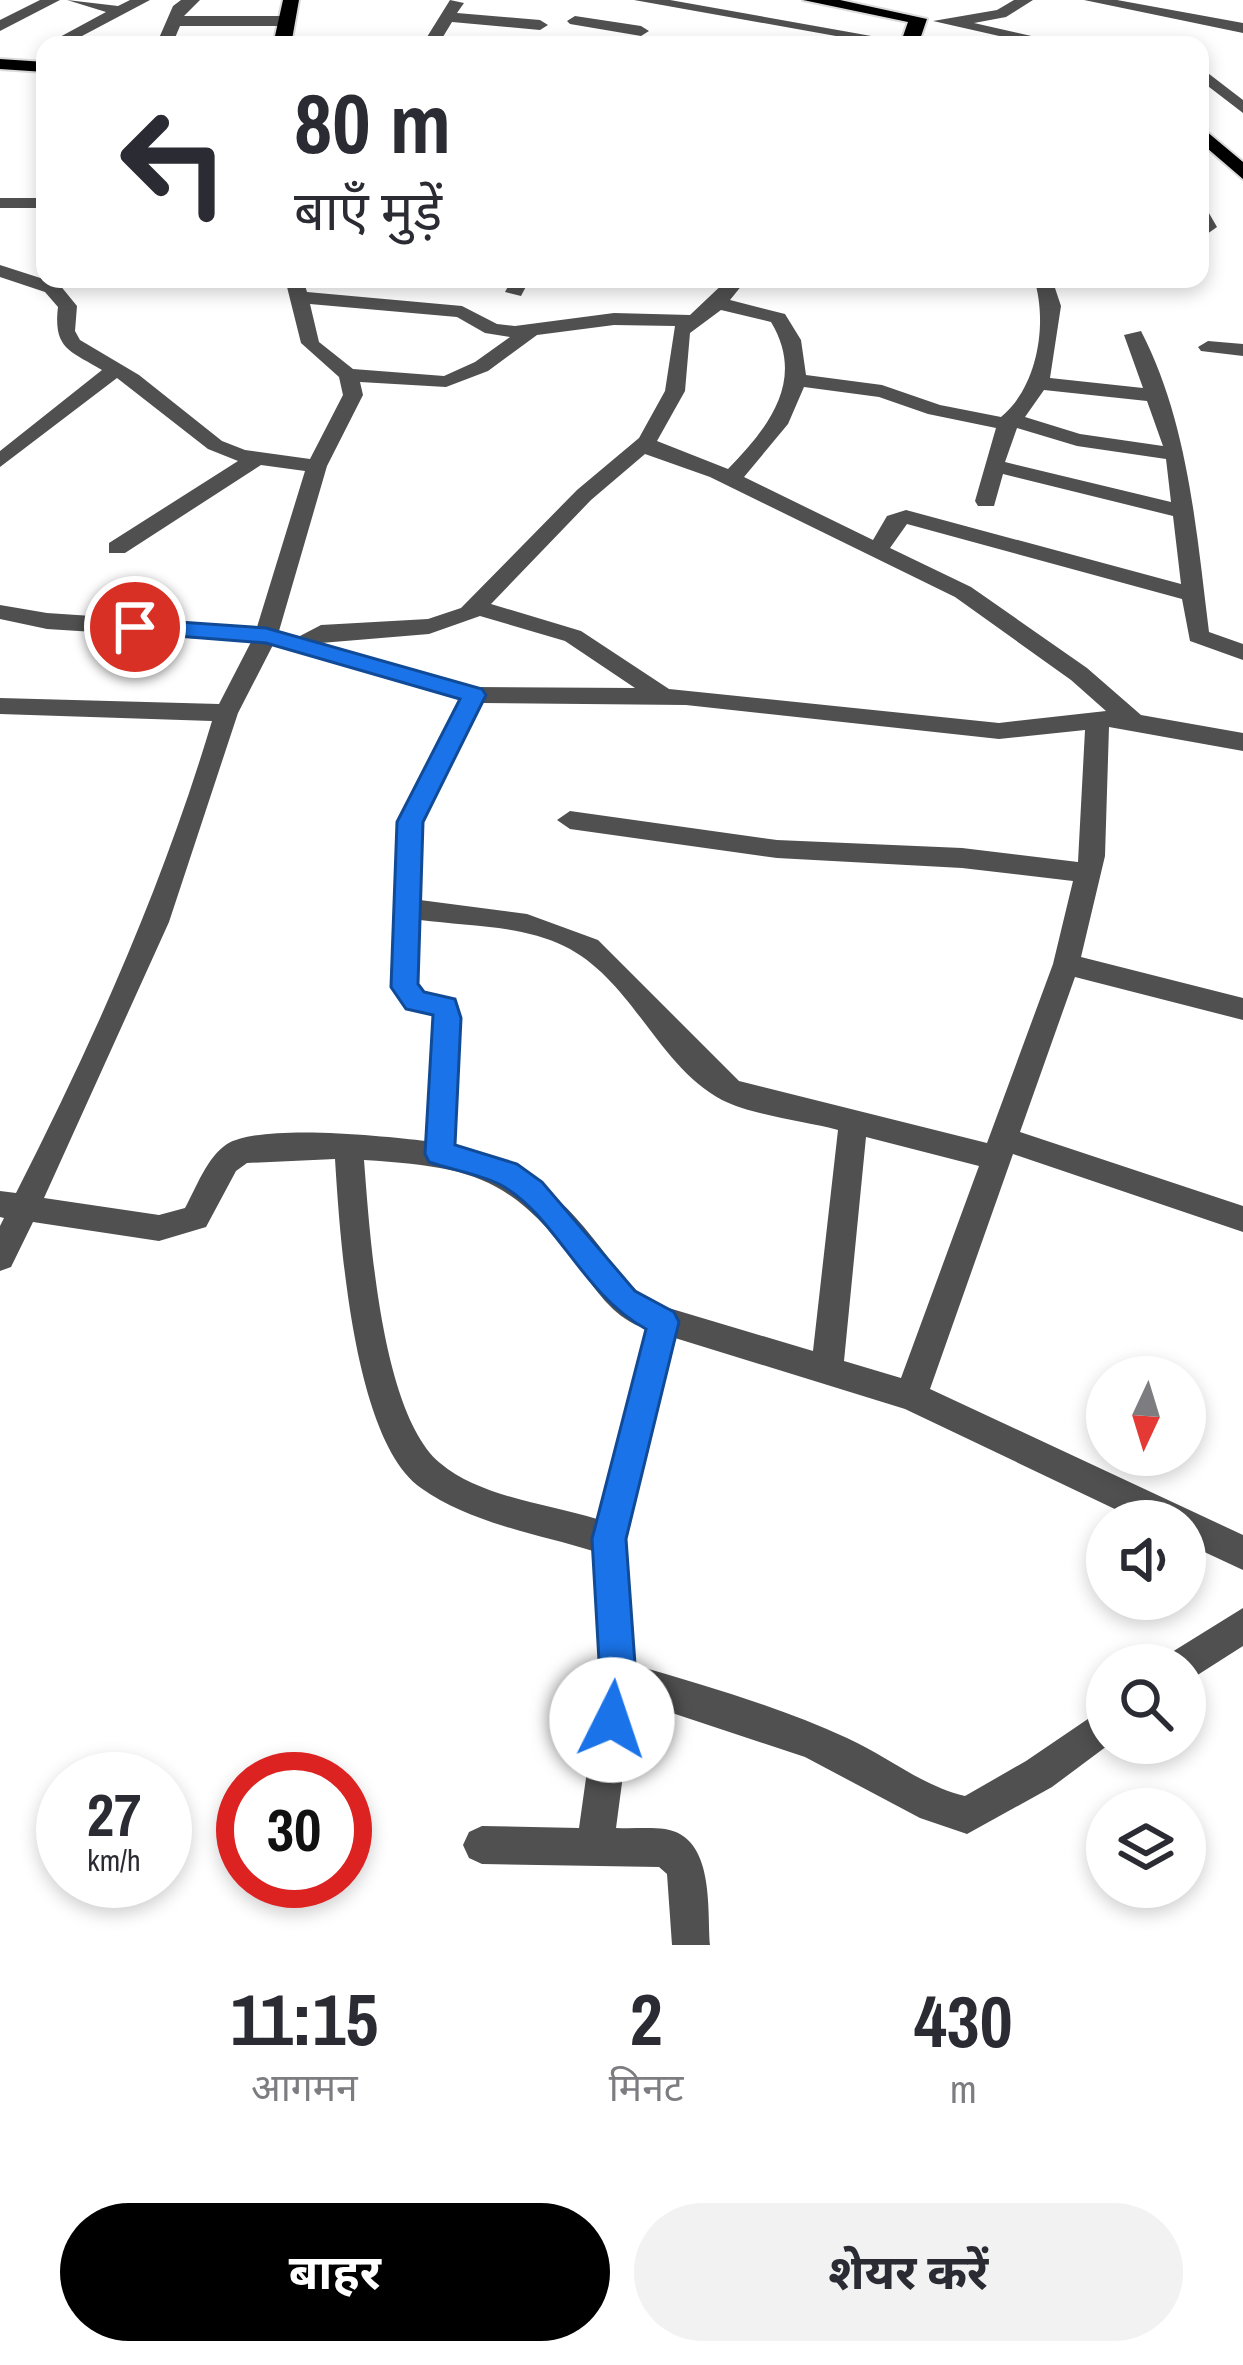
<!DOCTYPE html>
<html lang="hi">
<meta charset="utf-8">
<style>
body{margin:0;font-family:"Archivo Narrow","Noto Sans Devanagari",sans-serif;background:#f2f2f3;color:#2b2b33;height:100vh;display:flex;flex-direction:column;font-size:45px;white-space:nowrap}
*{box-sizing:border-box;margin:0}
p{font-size:39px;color:#7c7c81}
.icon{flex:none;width:66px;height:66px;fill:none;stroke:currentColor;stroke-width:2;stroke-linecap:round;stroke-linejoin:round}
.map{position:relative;height:1945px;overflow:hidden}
.side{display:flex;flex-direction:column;background:#fff;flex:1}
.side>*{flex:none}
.guide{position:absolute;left:36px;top:36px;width:1173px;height:252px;border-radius:24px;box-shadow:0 6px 18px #0003;background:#fff;color:#2b2b33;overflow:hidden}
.needle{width:78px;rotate:184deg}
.fabs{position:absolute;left:1086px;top:1356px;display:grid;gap:24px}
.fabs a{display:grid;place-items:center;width:120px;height:120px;border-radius:50%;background:#fff;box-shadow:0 6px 18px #0003;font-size:60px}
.speed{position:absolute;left:36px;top:1752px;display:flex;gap:24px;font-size:60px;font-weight:700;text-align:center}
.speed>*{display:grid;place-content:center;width:156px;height:156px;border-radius:50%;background:#fff;box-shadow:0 6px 18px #0003;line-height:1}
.speed small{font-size:30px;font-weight:400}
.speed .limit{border:18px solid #d22;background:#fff;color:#111}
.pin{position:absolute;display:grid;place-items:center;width:102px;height:102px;color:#fff;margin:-51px;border:6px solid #fff;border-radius:50%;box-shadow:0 3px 12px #0007}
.me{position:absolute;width:132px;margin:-66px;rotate:4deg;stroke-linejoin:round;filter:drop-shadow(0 0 9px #0008)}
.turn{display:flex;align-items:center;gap:42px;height:252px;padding:0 60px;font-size:54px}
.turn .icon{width:156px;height:156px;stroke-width:2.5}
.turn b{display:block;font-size:84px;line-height:102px}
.eta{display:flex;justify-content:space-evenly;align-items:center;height:204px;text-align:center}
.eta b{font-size:72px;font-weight:700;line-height:84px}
.button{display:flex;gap:24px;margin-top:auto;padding:24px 60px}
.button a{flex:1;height:138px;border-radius:72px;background:#000;color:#fff;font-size:48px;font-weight:700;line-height:138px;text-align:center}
.button a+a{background:#f2f2f3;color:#2b2b33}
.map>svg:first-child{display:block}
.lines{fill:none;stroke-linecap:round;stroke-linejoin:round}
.major-casing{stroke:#dbdbdb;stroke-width:4}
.minor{fill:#505050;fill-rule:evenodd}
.major{fill:#000;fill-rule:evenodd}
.route{fill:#1a73e8;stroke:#114b97;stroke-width:3}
</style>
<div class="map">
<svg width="1243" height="1945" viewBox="0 0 1243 1945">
<rect width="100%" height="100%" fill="#fff"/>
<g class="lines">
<!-- major casing -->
<g class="major-casing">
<path id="major" d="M283 0H299L291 45H273Z
M803 0H840L927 19 918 45H900L908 22Z
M0 59 45 62V72L0 69Z
M1200 126 1243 162V179L1200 142Z"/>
</g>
<!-- minor -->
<path class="minor" d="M40 0H60L0 31V20Z
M67 0 118 6 130 0H150L65 45H45L106 12Z
M181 0H200L184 16H286L294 21 286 26H180L172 45H156L173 6Z
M450 0 464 3 457 13 540 20 548 25 540 30 452 22 438 45H422Z
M634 0H670L916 44 886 45Z
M1014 0H1033L1006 17 974 23 1071 45H1039L933 21 997 10Z
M1084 0H1117L1243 23V33Z
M575 16 641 26 649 31 641 36 570 24 567 21Z
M1200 67 1243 100V113L1200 80Z
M0 198H45V208H0Z
M1200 207 1206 208 1217 227 1200 239Z
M0 265 59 284 77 306 75 331 80 340 139 375 222 441 245 450 310 459 343 395 339 377 301 343 285 279H303L307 292 462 306 497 324 515 326 614 313 690 315 728 279H747L730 300 785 314 801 340 806 375 882 385 940 405 1001 417C1038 387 1048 322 1034 279H1052L1061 306 1050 378 1143 388 1124 335 1141 331C1188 422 1196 528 1209 632L1243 644V660L1190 641 1182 599 907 524 890 548 971 587 1087 668 1141 715 1243 733V751L1109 727 1105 856 1081 957 1243 998V1020L1075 977 1020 1132 1243 1206V1232L1013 1154 930 1389 1243 1535V1570L1185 1543V1521H1140L905 1409 675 1338 626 1539 635 1665C707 1686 779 1707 847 1738 887 1756 922 1786 965 1796L1026 1761 1107 1706V1743H1111L1052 1787 967 1834 920 1818 805 1757 633 1700 616 1828C632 1829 649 1827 665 1829 715 1837 707 1908 710 1945H672L667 1874 659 1867 482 1864 469 1858 463 1845 469 1832 482 1826 579 1828 600 1678 593 1551C537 1534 470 1523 421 1488 353 1440 340 1238 335 1159L247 1163 236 1171 206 1227 159 1241 33 1222 11 1267 0 1271V1226L4 1218 0 1217V1191L16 1193C94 1040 163 885 212 721L0 714V698L219 704 251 642 47 629 0 619V605L47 613 257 627 305 471 261 465 125 553H109V543L238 461 208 449 117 378 0 467V451L102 370C70 351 53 349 58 307L45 292 0 277ZM310 304 457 317 485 333 510 337 475 362 444 376 353 369 319 342ZM721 310 771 322C806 380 769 427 728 469L657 441 685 391 690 333ZM614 325 675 326 665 391 639 438 577 490 461 608 428 619 321 625 298 637 279 631 327 466 363 395 360 382 446 387 488 371 537 335ZM804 387 879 397 928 414 996 428 975 501 978 506H994L1003 474 1173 516 1181 584 906 510 887 516 873 540 744 477 788 424ZM1044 390 1147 401 1163 446 1080 434 1025 417ZM1017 428 1077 446 1166 459 1171 502 1005 462ZM645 454 710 477 955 597 1071 680 1106 711 999 723 669 689 581 631 491 604 591 500ZM480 616 565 641 635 688 474 687 321 643 429 634ZM273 645 460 699 397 822 390 987 406 1009 433 1015 426 1141C384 1136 262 1123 227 1144 207 1157 196 1188 185 1208L159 1215 44 1198 169 922 238 713ZM482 703 686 705 999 739 1085 730 1078 862 962 848 777 840 570 811 557 820 570 829 777 858 962 868 1073 881 1053 964 987 1143 739 1081 598 940 527 914 420 900 423 822ZM420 920C466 926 521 925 564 946 632 979 657 1065 722 1100 751 1115 804 1121 838 1130L813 1351 652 1303C630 1288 616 1268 600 1247 560 1195 521 1160 455 1147L461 1018 455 999 424 992 418 984ZM866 1137 979 1166 901 1378 844 1361ZM364 1160C474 1167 511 1177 579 1267 598 1293 614 1318 646 1329L597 1519C548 1504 480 1497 440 1463 381 1413 370 1235 364 1160Z
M512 279H530L521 296 505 292Z
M1208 341 1243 344V356L1201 351 1198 347Z
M1243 1608V1646L1185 1683V1665H1167L1172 1652Z"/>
<!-- major -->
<use href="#major" class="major"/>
</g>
<!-- route -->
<path class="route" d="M135 619 266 628 482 689 486 695 423 822 418 984 424 992 455 999 461 1018 455 1145 517 1164 542 1182 635 1291 674 1312 679 1322 626 1539 636 1678 625 1733 612 1738 599 1733 594 1720 600 1678 592 1539 646 1329C581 1293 557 1217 501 1185 480 1174 452 1170 429 1162L425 1154 433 1015 406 1009 391 987 397 822 460 699 266 643 127 632 123 627Z"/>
</svg>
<div class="fabs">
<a><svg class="needle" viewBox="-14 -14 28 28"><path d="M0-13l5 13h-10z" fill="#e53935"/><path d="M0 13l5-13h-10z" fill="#7c7c81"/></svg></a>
<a><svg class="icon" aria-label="sound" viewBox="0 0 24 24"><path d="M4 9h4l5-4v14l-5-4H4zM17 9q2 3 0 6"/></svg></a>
<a><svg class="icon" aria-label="search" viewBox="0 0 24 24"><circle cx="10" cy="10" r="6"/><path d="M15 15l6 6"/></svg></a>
<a><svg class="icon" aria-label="layers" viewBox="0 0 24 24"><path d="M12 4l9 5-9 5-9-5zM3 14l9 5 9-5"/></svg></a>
</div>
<div class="speed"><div>27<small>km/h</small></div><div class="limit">30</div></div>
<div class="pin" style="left:135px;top:627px;background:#d93025"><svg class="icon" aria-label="arrive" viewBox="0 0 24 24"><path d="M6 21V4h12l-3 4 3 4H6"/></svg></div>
<svg class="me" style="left:612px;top:1720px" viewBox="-20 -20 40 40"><circle r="19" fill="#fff"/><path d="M0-13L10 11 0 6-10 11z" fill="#1a73e8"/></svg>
<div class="guide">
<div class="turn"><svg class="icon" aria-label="left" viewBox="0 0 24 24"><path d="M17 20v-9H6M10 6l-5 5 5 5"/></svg><div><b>80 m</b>बाएँ मुड़ें</div></div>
</div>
</div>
<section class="side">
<div class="eta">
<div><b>11:15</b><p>आगमन</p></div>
<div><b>2</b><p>मिनट</p></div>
<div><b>430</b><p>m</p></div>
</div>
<div class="button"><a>बाहर</a><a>शेयर करें</a></div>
</section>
